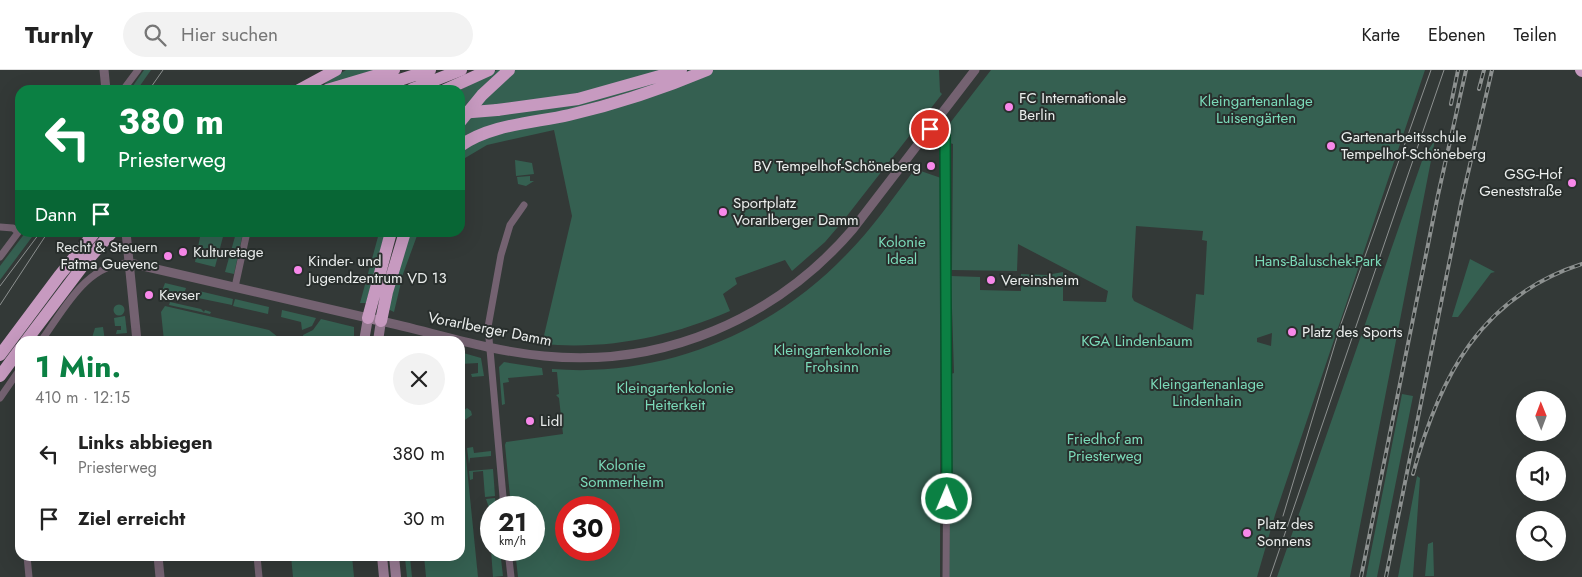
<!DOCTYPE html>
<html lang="de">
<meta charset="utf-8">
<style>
body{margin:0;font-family:Jost,sans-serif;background:#f2f2f2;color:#222;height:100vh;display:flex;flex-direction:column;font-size:19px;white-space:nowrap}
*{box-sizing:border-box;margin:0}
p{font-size:16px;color:#767676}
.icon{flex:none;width:28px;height:28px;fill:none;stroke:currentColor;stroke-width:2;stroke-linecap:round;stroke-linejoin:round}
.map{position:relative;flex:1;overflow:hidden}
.details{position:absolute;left:15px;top:266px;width:450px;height:225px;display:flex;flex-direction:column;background:#fff;border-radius:15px;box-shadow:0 5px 20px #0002}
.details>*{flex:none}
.banner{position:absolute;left:15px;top:15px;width:450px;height:152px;border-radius:15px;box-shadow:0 5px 20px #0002;background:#0b8043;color:#fff;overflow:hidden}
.needle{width:32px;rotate:359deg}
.tools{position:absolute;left:1516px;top:321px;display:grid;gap:10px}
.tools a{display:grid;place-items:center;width:50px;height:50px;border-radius:50%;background:#fff;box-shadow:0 5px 20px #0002;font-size:25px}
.speed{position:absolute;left:480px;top:426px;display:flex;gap:10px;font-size:25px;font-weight:700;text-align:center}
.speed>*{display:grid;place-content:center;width:65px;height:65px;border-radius:50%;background:#fff;box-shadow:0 5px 20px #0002;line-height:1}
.speed small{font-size:12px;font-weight:400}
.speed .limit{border:8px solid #d22;background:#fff;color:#111}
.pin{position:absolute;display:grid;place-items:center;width:42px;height:42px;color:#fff;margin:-21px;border:2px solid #fff;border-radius:50%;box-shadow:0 1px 5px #0007}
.me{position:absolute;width:55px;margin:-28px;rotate:1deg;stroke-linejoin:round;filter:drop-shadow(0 0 4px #0008)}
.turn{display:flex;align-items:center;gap:18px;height:105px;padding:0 20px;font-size:22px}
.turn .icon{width:65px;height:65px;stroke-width:2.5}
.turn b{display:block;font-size:35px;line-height:42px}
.then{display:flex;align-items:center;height:48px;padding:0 20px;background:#0003;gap:10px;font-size:19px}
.round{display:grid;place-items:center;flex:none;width:52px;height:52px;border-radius:26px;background:#f2f2f2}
.headline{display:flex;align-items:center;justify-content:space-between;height:85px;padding:0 20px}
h1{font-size:30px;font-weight:700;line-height:38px;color:#0b8043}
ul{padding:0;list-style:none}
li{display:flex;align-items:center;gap:15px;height:65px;padding:0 20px}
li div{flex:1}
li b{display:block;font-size:19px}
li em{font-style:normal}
header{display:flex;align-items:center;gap:30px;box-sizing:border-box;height:70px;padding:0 25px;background:#fff;border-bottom:1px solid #e0e0e0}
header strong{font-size:24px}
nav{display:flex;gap:28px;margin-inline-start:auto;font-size:18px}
.search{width:350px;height:45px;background:#f2f2f2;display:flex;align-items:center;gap:12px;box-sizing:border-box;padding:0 18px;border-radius:28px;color:#767676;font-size:19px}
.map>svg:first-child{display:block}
.green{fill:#356051;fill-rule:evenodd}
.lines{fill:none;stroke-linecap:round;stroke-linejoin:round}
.minor{stroke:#746271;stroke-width:7}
.tertiary{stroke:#746271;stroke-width:9}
.secondary{stroke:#967991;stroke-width:10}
.motorway{stroke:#c79ac0;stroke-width:12}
.tram{stroke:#8d9190;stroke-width:1}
.rail-casing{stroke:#8d9190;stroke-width:4}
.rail{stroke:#292f2d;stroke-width:2;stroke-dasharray:5.5;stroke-linecap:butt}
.motorway-bridge{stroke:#c79ac0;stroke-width:12}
.route-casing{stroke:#07532c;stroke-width:12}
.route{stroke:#0b8043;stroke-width:9}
.poi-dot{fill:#f888ea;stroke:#292f2d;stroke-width:2}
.labels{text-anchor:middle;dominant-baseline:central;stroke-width:4;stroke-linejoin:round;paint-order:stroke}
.poi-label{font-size:15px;fill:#ebeeed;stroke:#292f2d;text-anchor:start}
.park-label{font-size:15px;fill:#7bdab9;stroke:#292f2d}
.street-label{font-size:15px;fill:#ebeeed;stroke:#292f2d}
</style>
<header>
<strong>Turnly</strong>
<div class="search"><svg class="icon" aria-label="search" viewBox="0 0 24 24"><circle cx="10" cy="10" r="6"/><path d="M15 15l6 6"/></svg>Hier suchen</div>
<nav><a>Karte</a><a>Ebenen</a><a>Teilen</a></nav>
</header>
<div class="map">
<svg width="1582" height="507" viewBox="0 0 1582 507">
<rect width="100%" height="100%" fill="#333937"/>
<!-- green -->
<path class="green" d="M144 0H151L137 20H130Z
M346 0H382L326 16 325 13Z
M497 0H501L460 46V20Z
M512 0H669L591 22 477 37Z
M690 0H696L671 10 460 72V59L469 47 653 13Z
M711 0H939L940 22 942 24 843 151 825 172 792 201 785 190 735 208 737 214 723 224 730 241C670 267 608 280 542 274L572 146 554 60 487 75 460 91V79L470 73Z
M991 0H1425L1275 445 1257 507H949L951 304 954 303 951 206 980 207V220L1021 221V204L1047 205 1063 202V231L1106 232 1108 221 1018 174 1017 201 952 200 953 74 950 73V53ZM1136 156 1203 161 1202 170 1207 171 1204 225 1196 224 1193 260 1134 231 1132 227ZM1272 263 1271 276 1257 272V268Z
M1435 70 1350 507H1277L1423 88Z
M515 90 532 93 534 104 516 106Z
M915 99 941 108 940 507H518L515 480H534V438L511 437 505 375 506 372 563 364 559 328 556 325 559 324 557 302H552V299C662 308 770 264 846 185 872 159 893 128 915 99ZM566 438H609V480H566Z
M530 106V111H534L526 116 518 114 517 107Z
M201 162 224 163 215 197 195 192Z
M25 163H35L0 210V196Z
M236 163H243L234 204 225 202Z
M379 163H385L366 233H360Z
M410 163H418L403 204 394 242 388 239Z
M1470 189 1495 202 1491 203 1458 247H1452Z
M165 213 186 218 184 224 162 221Z
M199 221 233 229 232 235 198 228Z
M235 229 269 237 268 244 233 236Z
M170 232 201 239 204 242 205 240 211 242 210 244 169 235Z
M113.5 240a5.5 5.5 0 1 1 11 0a5.5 5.5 0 1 1-11 0Z
M165 236 269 260 283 271H211L191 266V271H164L161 242Z
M282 240 316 248 312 256 302 260 301 252 281 247Z
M125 246 127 263 116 264 117 260H121V256H115L114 248Z
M321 249 354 257V271H304L303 265 313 260Z
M103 257 105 271H91L95 258Z
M460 282 481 288 484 306 472 307 471 304 478 303V293L460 294Z
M504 292 542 298 543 305 508 308 509 312 503 313 505 334 502 335 499 297Z
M1402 324 1413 326 1377 507H1366Z
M467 338 471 341 472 345 462 352 460 350 463 347 462 342Z
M473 377 474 383 491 381V386L470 388 469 394 467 378Z
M465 378 478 507H426L424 486H460V379Z
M493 399 495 426 485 427 483 401 473 402V409L470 410 469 401Z
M1417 406 1420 408 1413 507H1398Z
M495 428 496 437 491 438V444L487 445V439L489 438 486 429Z
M1433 472 1434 506H1425L1428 474Z
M491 480H500L503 506 493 507Z
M291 486H352L354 507H293Z
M410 487 412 507H407L405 488Z"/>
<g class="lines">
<!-- minor -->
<path class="minor" d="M123 20 138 0
M938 49 945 57 948 224 946 507
M0 157 13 158 18 162
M0 187 20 160
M235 217 247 162
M41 271C64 240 86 193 130 193
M0 328 20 299
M20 396V417
M504 438 488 257 501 185 510 155 524 135
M508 480 511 507
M27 486 29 507
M257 486 259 507"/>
<!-- tertiary -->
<path class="tertiary" d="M104 0 106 20
M126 162 137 271
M130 193 368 248
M381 251C435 263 489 281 544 286 662 298 776 249 853 159L975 0
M158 486 160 507"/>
<!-- secondary -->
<path class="secondary" d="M364 271 368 248 381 251 378 271
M382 486 384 507
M394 486 396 507"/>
<!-- motorway -->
<path class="motorway" d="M1581 0 1582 1
M299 20 336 0
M327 20 394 0
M368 20 415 5
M445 20 489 0
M497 40 578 29 681 0
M460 52 482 25 509 0
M460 76C491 54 534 53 569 45 616 34 662 19 707 0
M368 248 391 162
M381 251 387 222 405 162
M26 271 85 193 112 162
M0 285 59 206 95 162
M0 306 20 279"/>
<!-- tram -->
<path class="tram" d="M149 20 163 0
M0 216 39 164
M0 235 48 162
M1283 446 1341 254 1431 0
M1270 507 1444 0"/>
<!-- rail casing -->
<g class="rail-casing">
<path id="rail" d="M1479 19 1484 0
M1451 34 1458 0
M1413 404C1439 308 1480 227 1582 194
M1361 507 1438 125 1466 0
M1386 507 1462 129 1492 0"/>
</g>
<!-- rail -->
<use href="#rail" class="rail"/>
<!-- motorway-bridge -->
<path class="motorway-bridge" d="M415 5 430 0
M412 19 461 0
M460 43 497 40"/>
</g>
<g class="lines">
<!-- route casing -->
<g class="route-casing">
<path id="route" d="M930 59 938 49 945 59 947 429"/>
</g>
<!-- route -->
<use href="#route" class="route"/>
</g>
<!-- markers -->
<g class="poi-dot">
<circle cx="1009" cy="37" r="5"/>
<circle cx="1331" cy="76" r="5"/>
<circle cx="931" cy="96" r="5"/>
<circle cx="1572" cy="113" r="5"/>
<circle cx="723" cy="142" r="5"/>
<circle cx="183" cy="182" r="5"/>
<circle cx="168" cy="186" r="5"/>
<circle cx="298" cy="200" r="5"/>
<circle cx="991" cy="210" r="5"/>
<circle cx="149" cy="225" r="5"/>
<circle cx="1292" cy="262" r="5"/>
<circle cx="530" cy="351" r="5"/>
<circle cx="1247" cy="463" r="5"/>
</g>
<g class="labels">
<!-- poi labels -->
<g class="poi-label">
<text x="1019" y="28">FC Internationale<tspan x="1019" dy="17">Berlin</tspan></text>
<text x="1341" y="67">Gartenarbeitsschule<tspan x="1341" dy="17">Tempelhof-Schöneberg</tspan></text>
<text x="921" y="96" text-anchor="end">BV Tempelhof-Schöneberg</text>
<text x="1562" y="104" text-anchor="end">GSG-Hof<tspan x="1562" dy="17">Geneststraße</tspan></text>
<text x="733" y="133">Sportplatz<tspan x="733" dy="17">Vorarlberger Damm</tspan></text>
<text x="158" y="177" text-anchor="end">Recht &amp; Steuern<tspan x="158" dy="17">Fatma Guevenc</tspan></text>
<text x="193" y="182">Kulturetage</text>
<text x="308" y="191">Kinder- und<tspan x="308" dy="17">Jugendzentrum VD 13</tspan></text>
<text x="1001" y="210">Vereinsheim</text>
<text x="159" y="225">Kevser</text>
<text x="1302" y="262">Platz des Sports</text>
<text x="540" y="351">Lidl</text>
<text x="1257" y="454">Platz des<tspan x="1257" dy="17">Sonnens</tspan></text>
</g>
<!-- park labels -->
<g class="park-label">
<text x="1256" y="31">Kleingartenanlage<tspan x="1256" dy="17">Luisengärten</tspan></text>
<text x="902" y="172">Kolonie<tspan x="902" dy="17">Ideal</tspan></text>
<text x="1318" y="191">Hans-Baluschek-Park</text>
<text x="1137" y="271">KGA Lindenbaum</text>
<text x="832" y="280">Kleingartenkolonie<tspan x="832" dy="17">Frohsinn</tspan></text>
<text x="1207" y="314">Kleingartenanlage<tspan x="1207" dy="17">Lindenhain</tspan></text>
<text x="675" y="318">Kleingartenkolonie<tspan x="675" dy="17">Heiterkeit</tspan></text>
<text x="1105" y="369">Friedhof am<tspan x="1105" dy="17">Priesterweg</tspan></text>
<text x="622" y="395">Kolonie<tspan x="622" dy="17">Sommerheim</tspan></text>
</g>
<!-- street labels -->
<g class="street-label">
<text transform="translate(490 259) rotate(11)">Vorarlberger Damm</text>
</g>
</g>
</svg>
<div class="tools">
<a><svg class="needle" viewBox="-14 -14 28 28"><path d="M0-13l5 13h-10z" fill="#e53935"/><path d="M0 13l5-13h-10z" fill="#767676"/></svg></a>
<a><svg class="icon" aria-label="sound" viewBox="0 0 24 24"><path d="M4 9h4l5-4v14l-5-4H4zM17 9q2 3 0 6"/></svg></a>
<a><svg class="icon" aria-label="search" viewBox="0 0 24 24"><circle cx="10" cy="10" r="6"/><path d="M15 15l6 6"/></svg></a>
</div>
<div class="speed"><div>21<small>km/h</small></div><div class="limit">30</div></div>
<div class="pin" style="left:930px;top:59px;background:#d93025"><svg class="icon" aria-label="arrive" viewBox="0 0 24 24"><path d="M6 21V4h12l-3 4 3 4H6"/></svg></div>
<svg class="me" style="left:947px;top:429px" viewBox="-20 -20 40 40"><circle r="17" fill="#0b8043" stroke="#fff" stroke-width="3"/><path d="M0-11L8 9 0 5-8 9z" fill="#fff"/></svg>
<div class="banner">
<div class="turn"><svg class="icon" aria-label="left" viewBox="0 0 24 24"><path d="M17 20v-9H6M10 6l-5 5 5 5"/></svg><div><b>380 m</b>Priesterweg</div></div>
<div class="then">Dann<svg class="icon" aria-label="arrive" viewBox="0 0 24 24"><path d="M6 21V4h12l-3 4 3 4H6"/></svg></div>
</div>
<section class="details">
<div class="headline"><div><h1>1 Min.</h1><p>410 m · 12:15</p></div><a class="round"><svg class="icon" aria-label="close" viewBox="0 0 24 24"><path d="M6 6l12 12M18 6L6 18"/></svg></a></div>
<ul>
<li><svg class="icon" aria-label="left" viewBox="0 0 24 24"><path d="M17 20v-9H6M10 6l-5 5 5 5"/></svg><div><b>Links abbiegen</b><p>Priesterweg</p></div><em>380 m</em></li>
<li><svg class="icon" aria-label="arrive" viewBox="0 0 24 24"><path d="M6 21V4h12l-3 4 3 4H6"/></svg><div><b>Ziel erreicht</b></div><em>30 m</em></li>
</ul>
</section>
</div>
